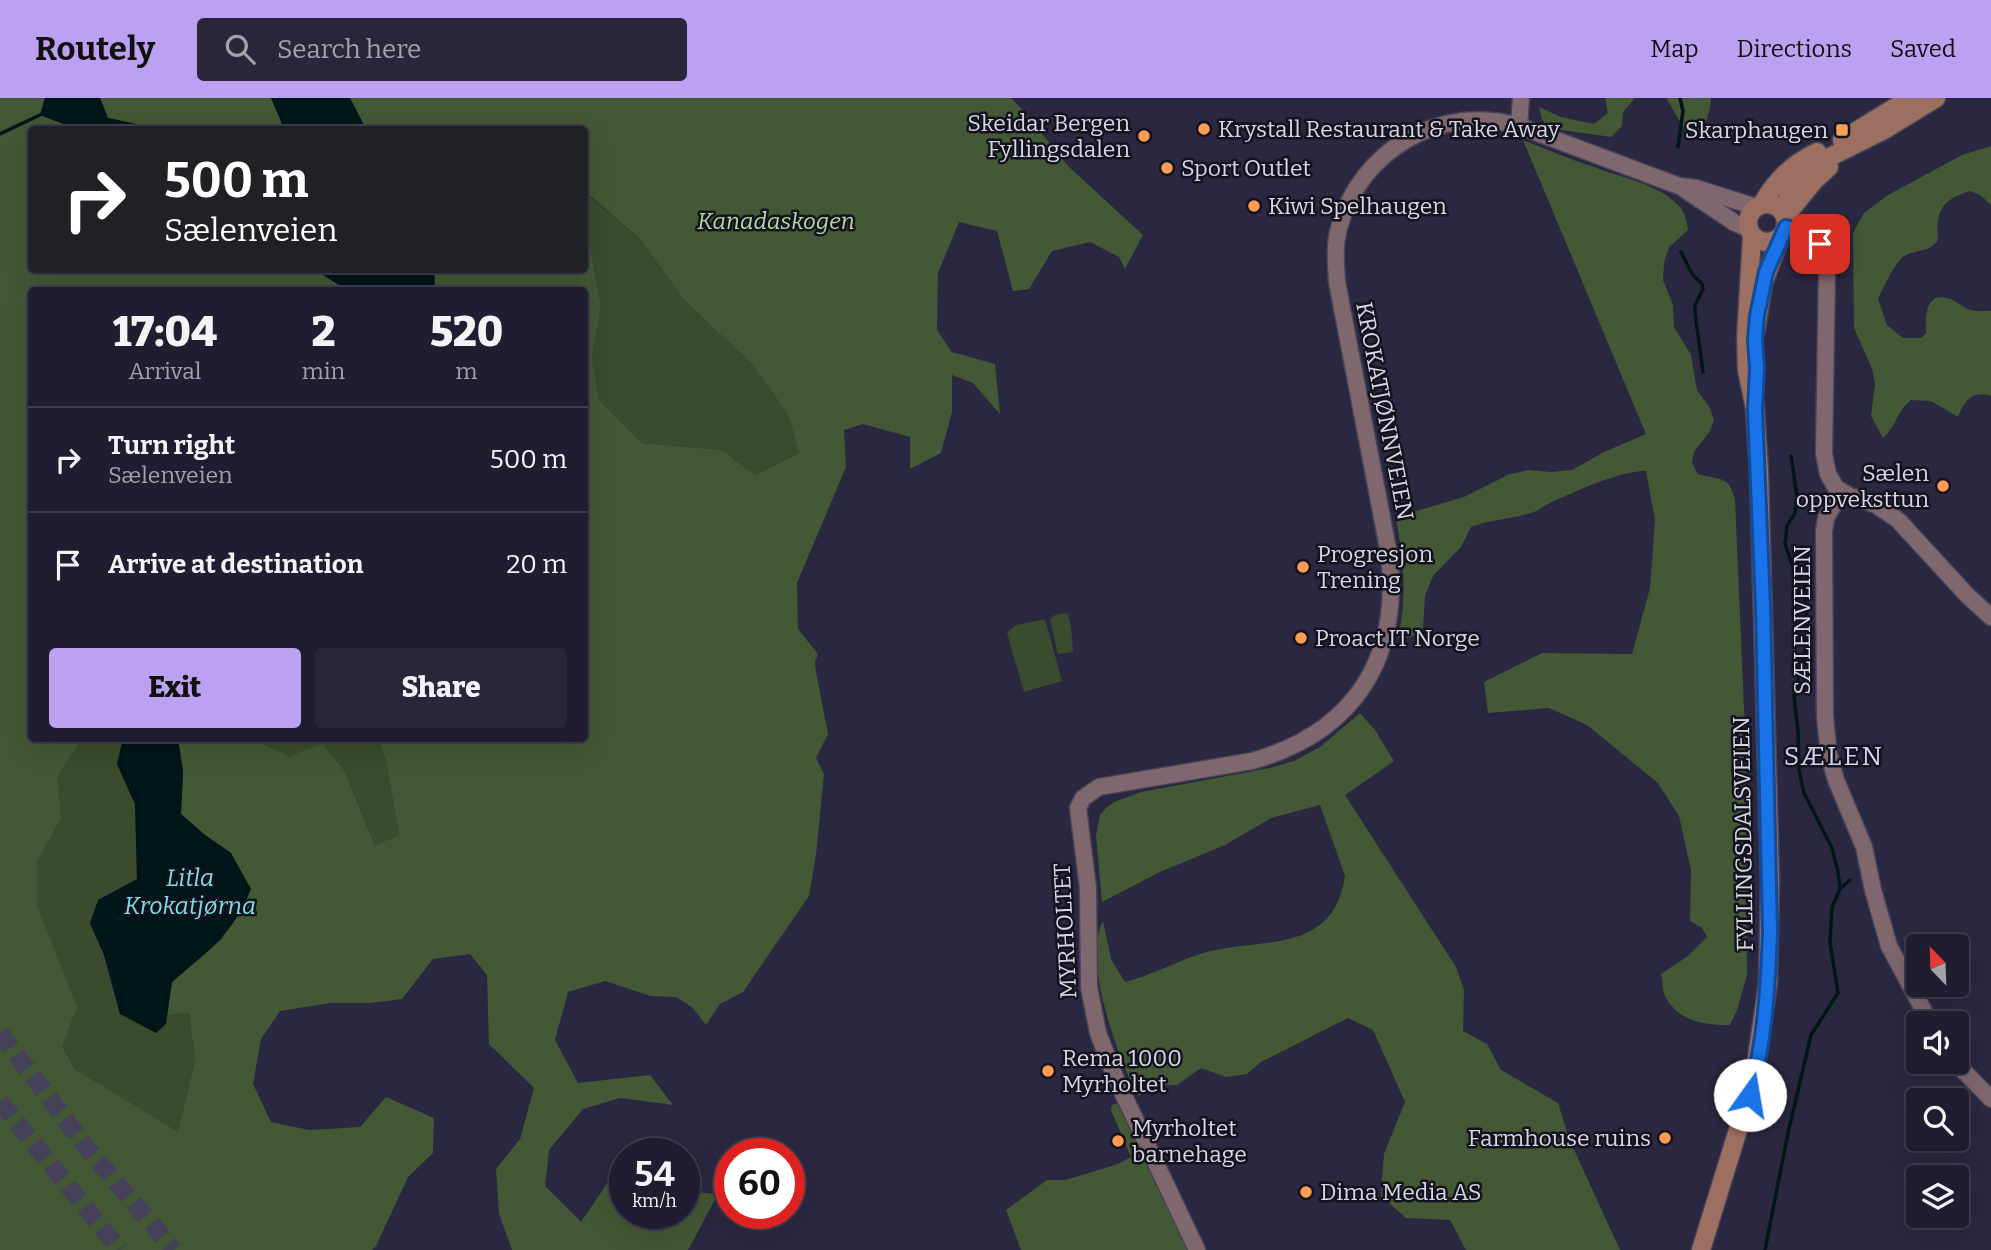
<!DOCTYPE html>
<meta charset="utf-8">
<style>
body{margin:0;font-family:Bitter,serif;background:#282638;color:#f1f3f6;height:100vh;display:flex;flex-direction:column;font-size:26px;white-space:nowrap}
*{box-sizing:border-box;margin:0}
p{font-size:23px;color:#a2a2ab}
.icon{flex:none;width:38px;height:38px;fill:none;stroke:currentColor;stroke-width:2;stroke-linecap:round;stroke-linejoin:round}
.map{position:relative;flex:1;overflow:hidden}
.details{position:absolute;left:28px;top:189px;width:560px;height:455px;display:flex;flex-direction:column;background:#201d30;border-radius:7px;box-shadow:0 7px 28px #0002,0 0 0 2px #3d3b4c}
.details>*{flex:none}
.hud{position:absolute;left:28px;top:28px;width:560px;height:147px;border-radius:7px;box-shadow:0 7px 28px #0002,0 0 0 2px #3d3b4c;background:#202124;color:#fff;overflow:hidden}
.needle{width:46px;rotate:337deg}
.buttons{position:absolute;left:1906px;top:836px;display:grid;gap:14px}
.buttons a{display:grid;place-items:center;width:63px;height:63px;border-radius:7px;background:#201d30;box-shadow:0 7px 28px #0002,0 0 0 2px #3d3b4c;font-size:35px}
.speed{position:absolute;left:609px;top:1040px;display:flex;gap:14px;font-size:35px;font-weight:700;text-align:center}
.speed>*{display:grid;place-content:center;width:91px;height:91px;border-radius:50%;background:#201d30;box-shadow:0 7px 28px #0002,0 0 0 2px #3d3b4c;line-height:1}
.speed small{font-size:18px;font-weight:400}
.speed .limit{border:10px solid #d22;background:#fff;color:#111}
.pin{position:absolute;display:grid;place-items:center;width:60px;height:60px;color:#fff;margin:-30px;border-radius:14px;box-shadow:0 4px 10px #0006}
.me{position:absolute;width:77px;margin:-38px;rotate:13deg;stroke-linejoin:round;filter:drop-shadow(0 0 5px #0008)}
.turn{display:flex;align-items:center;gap:24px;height:147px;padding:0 21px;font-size:32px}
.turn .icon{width:91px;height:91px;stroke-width:2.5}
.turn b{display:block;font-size:49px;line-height:60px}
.eta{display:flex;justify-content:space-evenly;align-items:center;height:119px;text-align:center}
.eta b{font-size:42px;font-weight:800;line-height:49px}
.action{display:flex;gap:14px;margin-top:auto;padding:14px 21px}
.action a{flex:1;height:80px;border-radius:7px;background:#bca0f2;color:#111;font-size:28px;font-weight:800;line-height:80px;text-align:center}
.action a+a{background:#282638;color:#f1f3f6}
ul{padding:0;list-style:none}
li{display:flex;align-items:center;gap:21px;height:105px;padding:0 21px;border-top:2px solid #3d3b4c}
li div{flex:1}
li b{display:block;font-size:26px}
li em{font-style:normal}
header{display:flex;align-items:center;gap:42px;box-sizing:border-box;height:98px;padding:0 35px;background:#bca0f2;color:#111}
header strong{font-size:33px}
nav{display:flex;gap:38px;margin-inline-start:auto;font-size:24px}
.search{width:490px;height:63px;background:#282638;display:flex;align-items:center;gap:18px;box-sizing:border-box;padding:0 24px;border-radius:7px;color:#a2a2ab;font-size:26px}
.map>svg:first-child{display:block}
.green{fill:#3a4b2e}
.forest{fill:#435835;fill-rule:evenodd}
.water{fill:#001619}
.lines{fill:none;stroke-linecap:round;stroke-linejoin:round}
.stream{stroke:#001619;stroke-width:3.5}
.primary-tunnel{stroke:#444159;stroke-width:18;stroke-dasharray:18 9;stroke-linecap:butt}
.secondary-casing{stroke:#464358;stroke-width:19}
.primary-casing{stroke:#464358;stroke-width:21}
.secondary{stroke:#7f676e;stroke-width:16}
.primary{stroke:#9d6f60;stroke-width:18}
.route-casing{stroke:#114b97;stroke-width:18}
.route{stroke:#1a73e8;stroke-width:12}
.poi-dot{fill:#fc9d53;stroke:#13121d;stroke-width:2.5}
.labels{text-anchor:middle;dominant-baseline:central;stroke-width:5;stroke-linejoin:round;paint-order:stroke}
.poi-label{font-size:23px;fill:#d7d6e7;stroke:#13121d;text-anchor:start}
.park-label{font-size:23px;font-style:italic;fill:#b6db9f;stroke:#13121d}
.street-label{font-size:23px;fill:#d7d6e7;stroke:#13121d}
.water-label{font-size:24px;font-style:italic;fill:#7fdde8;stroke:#13121d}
.quarter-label{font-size:26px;letter-spacing:2px;fill:#d1d0f1;stroke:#13121d}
</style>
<header>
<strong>Routely</strong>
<div class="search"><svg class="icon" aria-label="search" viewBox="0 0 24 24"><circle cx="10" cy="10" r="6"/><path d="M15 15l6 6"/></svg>Search here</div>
<nav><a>Map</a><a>Directions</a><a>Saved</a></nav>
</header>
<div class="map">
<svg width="1991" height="1152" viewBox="0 0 1991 1152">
<rect width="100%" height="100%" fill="#2a2740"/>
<!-- green -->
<path class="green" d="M587 96 638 139 685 203 754 268 788 317 799 355 755 377 722 352 642 345 599 302 592 260 601 209 587 131Z
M1067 515 1071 528 1073 554 1058 556 1050 521 1055 517Z
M1045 521 1062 583 1024 594 1007 535 1016 527Z
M83 641H123L117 666 135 706 137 781 90 825 104 857 120 916 166 926 167 917 189 915 195 962 178 1035 75 971 62 948 37 807V764L61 721 58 677Z
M252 641H379L386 663 399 737 375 747 345 674 290 658Z"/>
<!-- forest -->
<path class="forest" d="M0 0H45L40 17 69 28 71 31 32 32V172H315L347 192H32V640L83 641 58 677 61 721 37 764V807L77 909 62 948 75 971 178 1034 195 962 189 915 167 917 172 884 223 840 231 755 205 737 181 716 183 673 178 641H252L290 658 323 646 345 674 375 747 399 737 386 663 379 641 584 640V192H435L434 172H584V32L366 31 350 0H1011L1027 17 1068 68 1143 137 1125 171 1119 159 1090 144 1052 153 1029 191 1013 193 997 133 959 124 938 175 937 232 952 254 995 266 1000 316 973 285 952 277V314L941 355 910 371V339L863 326 844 332 846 369 797 485 798 531 818 556 815 564 816 574 828 636 816 660 824 676 816 757 809 798 743 894 720 906 706 927 693 910 676 899 651 898 605 883 568 894 555 942 578 985 650 977 673 1007 620 1000 583 1011 549 1052 545 1088 581 1124 612 1078 625 1081V1115H684V1093L718 1096 688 1152H512L499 1116 496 1071 520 1041 534 990 489 946 487 877 470 856 433 861 402 901 371 905H330L280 913 261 941 253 986 271 1024 309 1032 360 1029 386 999 434 1020 433 1055 408 1079 376 1148 372 1152H0ZM588 96 638 139 685 203 754 268 788 317 799 355 755 377 722 352 642 345 599 302 592 260 601 209 587 131Z
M100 0H271L285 31H160L108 20Z
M1605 0H1635L1623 14 1622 28 1611 39 1548 30 1542 21 1539 9 1561 19 1594 26 1608 15Z
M1666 0H1711C1710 14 1706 28 1696 39L1688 37Z
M1523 42C1546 51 1570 61 1594 69 1620 79 1658 86 1678 107 1685 113 1687 123 1688 132L1669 149 1664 165 1663 182 1673 207 1674 229 1691 257 1697 292 1710 310 1714 322 1710 333 1694 354 1692 365 1698 376C1720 383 1728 376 1735 401L1745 634 1747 877 1737 912 1730 927C1705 927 1678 924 1665 898 1662 892 1663 883 1661 876L1688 858 1707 839 1702 830 1690 823 1691 772 1679 718 1658 685 1587 627 1549 610 1488 615 1484 584 1542 555 1632 556 1650 490 1655 422 1646 373C1623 372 1576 393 1554 403 1547 406 1541 411 1534 414 1514 421 1491 421 1471 429L1461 449 1433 478 1425 498 1423 529 1411 539 1398 540C1408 497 1403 463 1396 419L1464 399 1510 376 1529 372 1550 374 1572 372 1604 354 1646 336Z
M1991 48V107L1980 97 1970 93C1941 102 1936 113 1938 142 1929 155 1917 151 1904 158 1896 163 1882 192 1878 201L1887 227 1903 240H1921L1926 235C1925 216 1926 191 1953 202 1959 205 1963 209 1968 211 1976 214 1983 213 1991 213V298C1971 293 1965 302 1958 319L1931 303 1911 302C1897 313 1895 330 1883 340L1871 318 1875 286 1872 271 1854 230 1853 135 1864 115 1888 97 1962 57Z
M1360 615 1375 632 1394 663 1345 697 1456 869 1464 892 1463 933 1487 946 1501 972 1558 1005 1570 1043 1620 1152H1466L1450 1122 1406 1120 1381 1098 1384 1056 1405 1004 1373 932 1348 920 1261 964 1247 976 1226 979 1201 970 1177 987H1161L1138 998C1118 960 1082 863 1103 823L1111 861 1125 884C1153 877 1178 862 1207 854 1263 839 1333 857 1345 778L1320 707 1271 720 1225 747 1160 774 1102 804 1096 738 1100 717 1106 710 1114 704 1141 694 1270 670 1294 663 1320 649Z
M1118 1005 1188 1152H1021L1006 1112 1047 1082H1066L1118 1066 1131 1059 1111 1012 1112 1007Z"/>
<!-- water -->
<path class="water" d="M45 0H100L108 20 160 31H71L69 28 40 17Z
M271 0H350L366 31H284Z
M315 172H434L435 192H347Z
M123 641H178L183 673 181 716 205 737 231 755 251 791C232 838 209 852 172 884L166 926 156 935 120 916 104 857 90 825 98 802 137 781 135 706 117 666Z"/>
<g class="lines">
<!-- stream -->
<path class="stream" d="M0 36 40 17
M1678 49 1683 13 1680 0
M1681 154 1692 176 1702 186 1703 191 1695 207V215L1703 274
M1840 791 1850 782
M1765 1152 1788 1035 1811 937 1838 895 1830 845 1832 809 1840 791 1838 774 1832 750 1804 695 1799 672 1798 633 1794 598 1806 549 1808 529 1803 484 1792 466 1785 446 1787 428 1795 415 1797 399 1791 358"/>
<!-- primary-tunnel -->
<path class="primary-tunnel" d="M0 935 86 1049 174 1152
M0 1004 120 1152"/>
<!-- secondary casing -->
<g class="secondary-casing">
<path id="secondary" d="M1519 28 1521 0
M1684 91 1735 125 1749 131
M1786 129C1811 136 1822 143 1827 169L1824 356 1828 376 1836 390 1850 398 1876 407 1898 422 1967 497 1991 519
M1841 394 1826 420 1824 433 1825 619 1829 657 1836 682 1864 749 1873 792 1889 848 1931 926
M1955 964 1991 1001
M1197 1152 1116 981 1098 935 1089 889 1088 790 1078 710 1083 700 1099 689 1252 663C1355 634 1401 560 1389 456L1337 184C1336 166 1334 148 1339 130 1360 52 1441 5 1519 28L1679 88 1696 90 1756 109"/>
</g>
<!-- primary casing -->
<g class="primary-casing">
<path id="primary" d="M1842 42 1910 0
M1748 125a19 19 0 1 1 38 0a19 19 0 1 1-38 0Z
M1762 106C1776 82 1792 66 1817 54
M1783 113 1792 89 1806 73 1828 60 1884 32 1936 0
M1787 116 1814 83 1829 69
M1756 231 1763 186 1780 140
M1701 1152 1754 980 1768 885 1770 782 1759 372 1755 311 1747 272 1746 240 1752 137"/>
</g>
<!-- secondary -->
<use href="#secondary" class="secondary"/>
<!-- primary -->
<use href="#primary" class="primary"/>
</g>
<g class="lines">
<!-- route casing -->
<g class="route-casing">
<path id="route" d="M1750 997C1765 944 1768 888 1770 834L1763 509 1755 311 1757 270 1755 242 1757 218 1766 174 1786 129 1801 133 1820 146"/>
</g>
<!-- route -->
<use href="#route" class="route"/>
</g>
<!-- markers -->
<g class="poi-dot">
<circle cx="1204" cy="31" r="7"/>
<rect x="1835" y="25" width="14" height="14" rx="3.5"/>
<circle cx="1144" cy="38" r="7"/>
<circle cx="1167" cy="70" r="7"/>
<circle cx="1254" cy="108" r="7"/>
<circle cx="1943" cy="388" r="7"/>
<circle cx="1303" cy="469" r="7"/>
<circle cx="1301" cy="540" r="7"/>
<circle cx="1048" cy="973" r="7"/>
<circle cx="1665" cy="1040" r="7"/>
<circle cx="1118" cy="1043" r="7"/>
<circle cx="1306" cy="1094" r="7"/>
</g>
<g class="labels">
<!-- poi labels -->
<g class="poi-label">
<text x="1130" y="25" text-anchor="end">Skeidar Bergen<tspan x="1130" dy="26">Fyllingsdalen</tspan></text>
<text x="1218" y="31">Krystall Restaurant &amp; Take Away</text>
<text x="1828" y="32" text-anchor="end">Skarphaugen</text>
<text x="1181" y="70">Sport Outlet</text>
<text x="1268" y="108">Kiwi Spelhaugen</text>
<text x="1929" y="375" text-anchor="end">Sælen<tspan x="1929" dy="26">oppveksttun</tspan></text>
<text x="1317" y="456">Progresjon<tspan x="1317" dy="26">Trening</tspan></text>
<text x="1315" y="540">Proact IT Norge</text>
<text x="1062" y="960">Rema 1000<tspan x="1062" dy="26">Myrholtet</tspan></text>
<text x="1132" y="1030">Myrholtet<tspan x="1132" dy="26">barnehage</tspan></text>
<text x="1651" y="1040" text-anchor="end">Farmhouse ruins</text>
<text x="1320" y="1094">Dima Media AS</text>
</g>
<!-- park labels -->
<g class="park-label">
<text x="776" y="123">Kanadaskogen</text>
</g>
<!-- street labels -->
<g class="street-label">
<text transform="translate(1385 313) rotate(79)">KROKATJØNNVEIEN</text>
<text transform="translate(1802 522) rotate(-90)">SÆLENVEIEN</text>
<text transform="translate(1743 736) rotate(-91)">FYLLINGSDALSVEIEN</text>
<text transform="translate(1065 833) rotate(-93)">MYRHOLTET</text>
</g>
<!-- water labels -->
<g class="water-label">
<text x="190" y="780">Litla<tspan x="190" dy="28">Krokatjørna</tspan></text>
</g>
<!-- quarter labels -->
<g class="quarter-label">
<text x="1834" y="658">SÆLEN</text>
</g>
</g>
</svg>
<div class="buttons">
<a><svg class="needle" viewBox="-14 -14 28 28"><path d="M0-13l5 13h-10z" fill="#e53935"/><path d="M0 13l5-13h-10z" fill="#a2a2ab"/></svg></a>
<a><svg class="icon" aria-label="sound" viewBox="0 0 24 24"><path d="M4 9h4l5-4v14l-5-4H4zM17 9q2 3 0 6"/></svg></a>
<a><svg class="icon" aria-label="search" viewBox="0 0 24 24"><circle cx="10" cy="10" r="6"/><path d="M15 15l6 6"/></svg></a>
<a><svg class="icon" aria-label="layers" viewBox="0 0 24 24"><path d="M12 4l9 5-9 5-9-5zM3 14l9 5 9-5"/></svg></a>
</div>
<div class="speed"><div>54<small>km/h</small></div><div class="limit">60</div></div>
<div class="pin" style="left:1820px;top:146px;background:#d93025"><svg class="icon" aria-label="arrive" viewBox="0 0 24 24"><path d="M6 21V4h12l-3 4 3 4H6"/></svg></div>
<svg class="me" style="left:1750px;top:997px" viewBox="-20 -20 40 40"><circle r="19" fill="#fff"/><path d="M0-13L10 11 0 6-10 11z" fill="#1a73e8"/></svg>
<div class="hud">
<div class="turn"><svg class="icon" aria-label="right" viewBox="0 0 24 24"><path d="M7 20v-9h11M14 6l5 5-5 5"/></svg><div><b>500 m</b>Sælenveien</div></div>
</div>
<section class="details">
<div class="eta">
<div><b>17:04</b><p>Arrival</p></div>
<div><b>2</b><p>min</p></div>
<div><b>520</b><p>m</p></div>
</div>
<ul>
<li><svg class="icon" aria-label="right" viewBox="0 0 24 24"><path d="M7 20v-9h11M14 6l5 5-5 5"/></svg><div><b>Turn right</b><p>Sælenveien</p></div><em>500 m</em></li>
<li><svg class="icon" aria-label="arrive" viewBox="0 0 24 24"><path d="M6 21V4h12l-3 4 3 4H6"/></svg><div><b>Arrive at destination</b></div><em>20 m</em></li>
</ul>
<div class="action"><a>Exit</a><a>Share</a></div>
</section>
</div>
